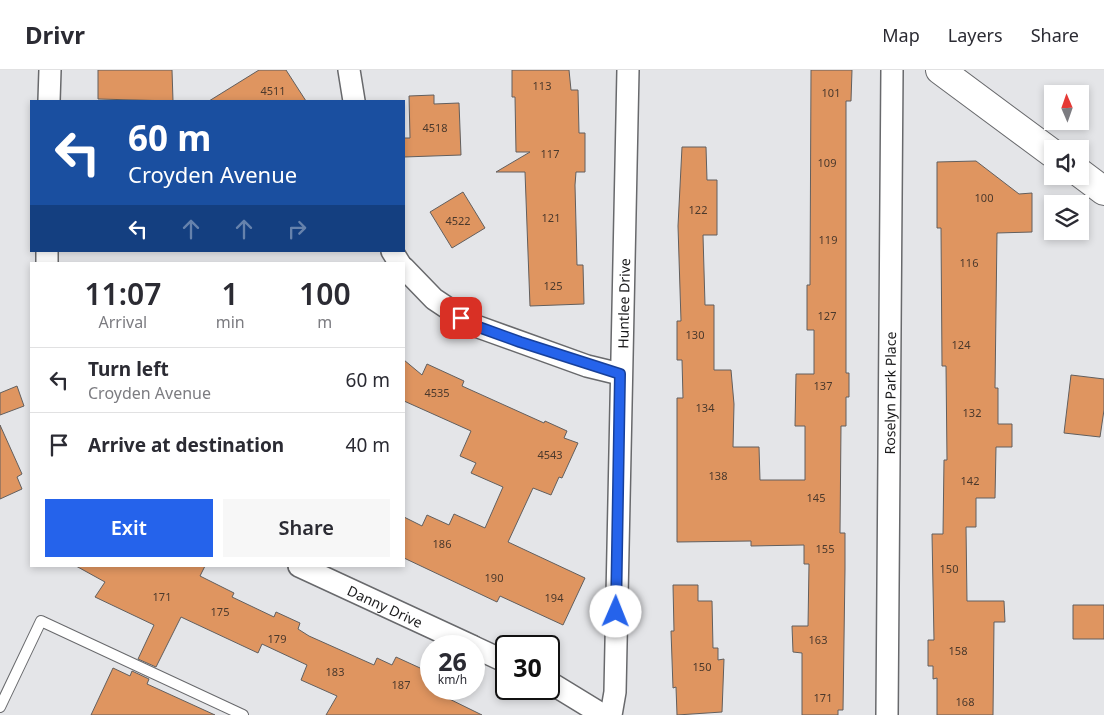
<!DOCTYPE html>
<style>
body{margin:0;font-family:"Noto Sans",sans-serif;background:#f7f7f7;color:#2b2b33;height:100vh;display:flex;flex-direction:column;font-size:19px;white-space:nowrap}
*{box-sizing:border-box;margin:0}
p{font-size:16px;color:#7c7c81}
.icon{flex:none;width:28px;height:28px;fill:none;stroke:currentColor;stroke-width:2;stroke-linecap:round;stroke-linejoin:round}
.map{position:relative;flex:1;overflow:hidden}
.details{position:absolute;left:30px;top:192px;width:375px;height:305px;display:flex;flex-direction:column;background:#fff;border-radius:0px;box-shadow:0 2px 8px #0003}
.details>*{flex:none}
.guide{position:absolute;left:30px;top:30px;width:375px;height:152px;border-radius:0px;box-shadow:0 2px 8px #0003;background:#1a4fa0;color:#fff;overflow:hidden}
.needle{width:32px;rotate:358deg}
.tools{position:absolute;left:1044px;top:15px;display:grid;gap:10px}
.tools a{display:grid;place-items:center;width:45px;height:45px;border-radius:0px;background:#fff;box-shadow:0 2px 8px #0003;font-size:25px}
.speed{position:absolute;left:420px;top:565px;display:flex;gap:10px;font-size:25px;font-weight:700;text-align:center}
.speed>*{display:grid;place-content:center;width:65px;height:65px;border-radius:50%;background:#fff;box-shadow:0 2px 8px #0003;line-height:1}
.speed small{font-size:12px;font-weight:400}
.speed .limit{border:2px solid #111;border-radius:8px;background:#fff;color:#111}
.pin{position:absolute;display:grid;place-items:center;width:42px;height:42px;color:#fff;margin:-21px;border-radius:10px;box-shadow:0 2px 8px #0006}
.me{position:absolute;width:55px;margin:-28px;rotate:1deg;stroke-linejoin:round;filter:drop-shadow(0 0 4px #0008)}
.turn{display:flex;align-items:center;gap:18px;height:105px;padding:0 15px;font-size:22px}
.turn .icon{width:65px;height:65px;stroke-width:2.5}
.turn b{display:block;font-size:35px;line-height:42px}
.lanes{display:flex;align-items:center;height:48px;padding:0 15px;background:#0003;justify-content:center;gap:25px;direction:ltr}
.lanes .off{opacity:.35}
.eta{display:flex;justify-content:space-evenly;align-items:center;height:85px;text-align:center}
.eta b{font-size:30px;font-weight:600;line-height:35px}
.primary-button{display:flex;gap:10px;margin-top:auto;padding:10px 15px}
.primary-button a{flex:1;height:58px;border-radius:0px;background:#2563eb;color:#fff;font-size:20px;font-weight:600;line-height:58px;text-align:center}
.primary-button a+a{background:#f7f7f7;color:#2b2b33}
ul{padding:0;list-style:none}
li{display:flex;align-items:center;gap:15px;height:65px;padding:0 15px;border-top:1px solid #e1e1e2}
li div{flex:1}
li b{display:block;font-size:19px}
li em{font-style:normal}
header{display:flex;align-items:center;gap:30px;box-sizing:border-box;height:70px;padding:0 25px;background:#fff;border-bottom:1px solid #e1e1e2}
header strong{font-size:24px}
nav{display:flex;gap:28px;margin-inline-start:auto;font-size:18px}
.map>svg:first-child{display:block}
.building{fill:#df9560;stroke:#625f5e}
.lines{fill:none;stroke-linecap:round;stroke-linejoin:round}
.lane-casing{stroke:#68696c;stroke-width:12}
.street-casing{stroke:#68696c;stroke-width:24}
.secondary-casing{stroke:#68696c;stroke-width:30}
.lane{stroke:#fff;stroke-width:10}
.street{stroke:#fff;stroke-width:21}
.secondary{stroke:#fff;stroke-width:28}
.route-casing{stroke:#184099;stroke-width:12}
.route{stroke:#2563eb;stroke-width:9}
.labels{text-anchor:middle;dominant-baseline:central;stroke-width:4;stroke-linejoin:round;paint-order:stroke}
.number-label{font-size:11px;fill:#4b392c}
.street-label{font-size:14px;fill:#1a1a1b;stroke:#e4e5e8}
</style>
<header>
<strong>Drivr</strong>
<nav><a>Map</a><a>Layers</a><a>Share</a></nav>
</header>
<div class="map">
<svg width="1104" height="645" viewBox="0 0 1104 645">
<rect width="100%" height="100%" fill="#e4e5e8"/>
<!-- building -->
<path class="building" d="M98 0H172L173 31 98 29Z
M259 0H286L306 31H209Z
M512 0H569L571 20H578L579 63H585V102H576L575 115 577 195H583L584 234 530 236 525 102H496L530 82H516L515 27H512Z
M811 0H852L851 31H846V303H849V327H846V356H841L840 463H845V499L843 640H838V645H802V583L793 582 792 556H808L809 494H804V475L751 476V471L677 472V328H683L682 290H677V251H681L678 156 682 77H706L707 110H717V165H703L705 235H714V300H731L734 334 733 377H759L760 410H805V356H795L796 304H814V260H807V215H810Z
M434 25V34L459 33 461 85 404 87V68H410L409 26Z
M976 91 1019 124 1032 123V162L997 163 995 318H998V354H1012V377H996L995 428H976V457H966L967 531H1004L1005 552H994L993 645H937V608L933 609V596H928V570H934L932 464H943L944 390H947L946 296H942L941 158H937V92Z
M463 122 485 158 452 178 430 142Z
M404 290 422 305 427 294 464 311 462 316 544 353 545 351 567 361 564 368 578 373 562 408 559 407 551 425 533 418 508 472 585 508 563 555 500 526 497 532 404 488V447L422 456 427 445 449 455 454 444 485 458 503 417 471 403 476 393 460 386 471 361 404 331Z
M1071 305 1104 309V340L1100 367 1064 363Z
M17 316 24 336 0 345V323Z
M0 355 22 404 17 407 22 419 0 429Z
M76 496H205L200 506 234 523 232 527 274 547 276 542 300 553 298 559 309 566 374 595 377 588 392 595 396 587 431 603V620L482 645H326L337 626 301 610 307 595 262 574 258 583 181 547 156 597 138 589 154 555 95 527 105 512Z
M673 515H698V531H712L713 578H718V590L724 589 722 642 677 645 676 617 673 618 671 561H674Z
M1073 535H1104V569H1073Z
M113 598 130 606 132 601 149 609 147 614 215 645H91Z"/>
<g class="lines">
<!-- lane casing -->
<g class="lane-casing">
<path id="lane" d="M0 637 41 551 243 645"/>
</g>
<!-- street casing -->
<g class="street-casing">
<g id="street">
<path d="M349 0 354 31"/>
<path d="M49 31 50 0"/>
<path d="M392 181 400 194"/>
<path d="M47 194V181"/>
<path d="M404 198 434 229 473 255 587 296 620 304"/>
<path id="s1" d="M299 496 472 576"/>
<path d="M474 577 506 592"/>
<path d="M549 612 603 645"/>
<path id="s2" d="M611 645 615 622 628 0"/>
<path id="s3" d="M887 645 892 0"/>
</g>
</g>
<!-- secondary casing -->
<g class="secondary-casing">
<path id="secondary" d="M940 0 1052 83
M1080 103 1104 121"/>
</g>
<!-- lane -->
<use href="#lane" class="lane"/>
<!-- street -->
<use href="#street" class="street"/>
<!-- secondary -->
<use href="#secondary" class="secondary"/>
</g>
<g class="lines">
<!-- route casing -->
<g class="route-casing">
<path id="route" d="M461 248 473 255 520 272 620 304 616 542"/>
</g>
<!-- route -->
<use href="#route" class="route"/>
</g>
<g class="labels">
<!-- number labels -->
<g class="number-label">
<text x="542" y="15">113</text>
<text x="273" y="20">4511</text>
<text x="831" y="22">101</text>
<text x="435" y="57">4518</text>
<text x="550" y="83">117</text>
<text x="827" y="92">109</text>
<text x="984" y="127">100</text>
<text x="698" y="139">122</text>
<text x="551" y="147">121</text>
<text x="458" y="150">4522</text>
<text x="828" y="169">119</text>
<text x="969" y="192">116</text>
<text x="553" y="215">125</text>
<text x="827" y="245">127</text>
<text x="695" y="264">130</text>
<text x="961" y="274">124</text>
<text x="823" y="315">137</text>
<text x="437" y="322">4535</text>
<text x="705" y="337">134</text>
<text x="972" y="342">132</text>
<text x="550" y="384">4543</text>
<text x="718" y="405">138</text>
<text x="970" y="410">142</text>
<text x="816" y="427">145</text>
<text x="442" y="473">186</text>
<text x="825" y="478">155</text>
<text x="949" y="498">150</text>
<text x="494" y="507">190</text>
<text x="162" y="526">171</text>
<text x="554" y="527">194</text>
<text x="220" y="541">175</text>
<text x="277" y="568">179</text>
<text x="818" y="569">163</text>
<text x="958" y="580">158</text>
<text x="702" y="596">150</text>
<text x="335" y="601">183</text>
<text x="401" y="614">187</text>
<text x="823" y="627">171</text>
<text x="965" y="631">168</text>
</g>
<!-- street labels -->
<g class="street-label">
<text stroke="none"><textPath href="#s2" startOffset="412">Huntlee Drive</textPath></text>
<text stroke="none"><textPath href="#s3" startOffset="322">Roselyn Park Place</textPath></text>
<text stroke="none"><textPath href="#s1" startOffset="95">Danny Drive</textPath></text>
</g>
</g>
</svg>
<div class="tools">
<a><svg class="needle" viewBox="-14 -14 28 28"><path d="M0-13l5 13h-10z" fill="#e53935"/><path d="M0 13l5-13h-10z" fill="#7c7c81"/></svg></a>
<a><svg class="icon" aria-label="sound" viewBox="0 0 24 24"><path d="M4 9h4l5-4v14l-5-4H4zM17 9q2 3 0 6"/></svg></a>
<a><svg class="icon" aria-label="layers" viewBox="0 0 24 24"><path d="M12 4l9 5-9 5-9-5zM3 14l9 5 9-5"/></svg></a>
</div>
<div class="speed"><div>26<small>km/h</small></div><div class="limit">30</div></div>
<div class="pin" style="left:461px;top:248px;background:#d93025"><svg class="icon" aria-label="arrive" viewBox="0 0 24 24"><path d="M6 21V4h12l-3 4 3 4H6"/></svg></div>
<svg class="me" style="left:616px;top:542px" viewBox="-20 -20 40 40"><circle r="19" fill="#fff"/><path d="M0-13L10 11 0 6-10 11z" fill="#2563eb"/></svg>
<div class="guide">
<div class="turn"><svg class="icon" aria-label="left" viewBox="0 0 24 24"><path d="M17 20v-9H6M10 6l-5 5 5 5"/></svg><div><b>60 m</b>Croyden Avenue</div></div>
<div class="lanes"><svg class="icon" aria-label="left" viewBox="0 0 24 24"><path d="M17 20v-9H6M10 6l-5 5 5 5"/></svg><svg class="icon off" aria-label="ahead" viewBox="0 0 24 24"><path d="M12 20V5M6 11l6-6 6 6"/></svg><svg class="icon off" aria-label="ahead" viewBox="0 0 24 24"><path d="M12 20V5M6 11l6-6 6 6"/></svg><svg class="icon off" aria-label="right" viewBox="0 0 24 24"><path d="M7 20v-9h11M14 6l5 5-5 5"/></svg></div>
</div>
<section class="details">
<div class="eta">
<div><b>11:07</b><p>Arrival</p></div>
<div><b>1</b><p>min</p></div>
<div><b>100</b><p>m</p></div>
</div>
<ul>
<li><svg class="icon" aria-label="left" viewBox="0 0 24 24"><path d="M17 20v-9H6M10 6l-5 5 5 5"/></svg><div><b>Turn left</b><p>Croyden Avenue</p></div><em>60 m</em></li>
<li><svg class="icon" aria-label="arrive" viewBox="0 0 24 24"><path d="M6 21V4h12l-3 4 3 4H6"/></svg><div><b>Arrive at destination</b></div><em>40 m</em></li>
</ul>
<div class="primary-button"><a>Exit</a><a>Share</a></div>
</section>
</div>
